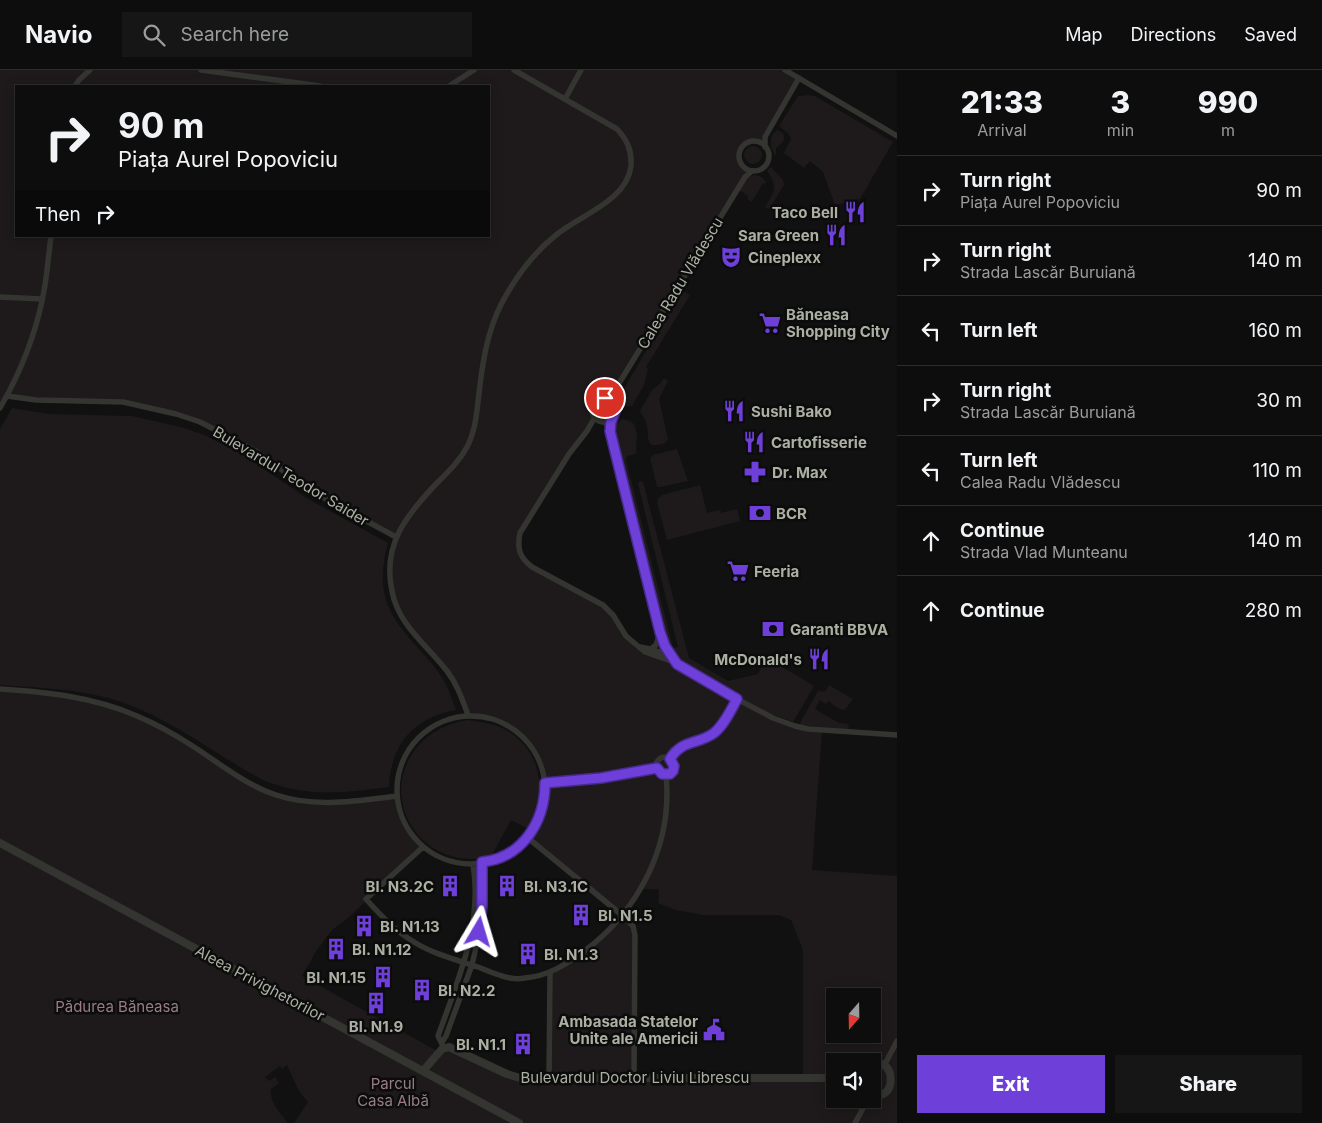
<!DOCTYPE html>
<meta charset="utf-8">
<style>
body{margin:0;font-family:Inter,sans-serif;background:#151615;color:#f1f3f6;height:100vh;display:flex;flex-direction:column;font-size:19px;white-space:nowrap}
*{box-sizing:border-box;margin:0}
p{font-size:16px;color:#9a9c9d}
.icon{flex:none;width:28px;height:28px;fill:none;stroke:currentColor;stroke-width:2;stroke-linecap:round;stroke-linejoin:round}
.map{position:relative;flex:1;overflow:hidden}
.details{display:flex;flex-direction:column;background:#0c0d0c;width:425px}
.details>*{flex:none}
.hud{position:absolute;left:15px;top:15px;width:475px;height:152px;border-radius:0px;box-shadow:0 2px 12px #0003,0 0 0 1px #2c2d2d;background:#0c0d0c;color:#f1f3f6;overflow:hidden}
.needle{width:32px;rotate:200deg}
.fabs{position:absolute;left:826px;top:918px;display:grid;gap:10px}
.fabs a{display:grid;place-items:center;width:55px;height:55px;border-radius:0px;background:#0c0d0c;box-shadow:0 2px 12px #0003,0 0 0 1px #2c2d2d;font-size:25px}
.pin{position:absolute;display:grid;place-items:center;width:42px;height:42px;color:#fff;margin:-21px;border:2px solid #fff;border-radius:50%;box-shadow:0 1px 5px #0007}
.me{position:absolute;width:55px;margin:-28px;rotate:7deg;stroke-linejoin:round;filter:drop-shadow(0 0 4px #0008)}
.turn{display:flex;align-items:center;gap:18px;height:105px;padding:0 20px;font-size:22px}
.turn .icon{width:65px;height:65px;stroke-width:2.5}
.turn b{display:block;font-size:35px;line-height:42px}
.then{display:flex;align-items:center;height:48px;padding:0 20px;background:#0003;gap:10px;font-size:19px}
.eta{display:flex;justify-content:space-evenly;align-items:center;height:85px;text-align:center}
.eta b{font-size:30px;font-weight:800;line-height:35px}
.action{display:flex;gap:10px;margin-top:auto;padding:10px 20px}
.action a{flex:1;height:58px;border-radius:0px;background:#6e40d9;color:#fff;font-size:20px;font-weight:800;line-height:58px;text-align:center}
.action a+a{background:#151615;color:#f1f3f6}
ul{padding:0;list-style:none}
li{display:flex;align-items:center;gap:15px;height:70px;padding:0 20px;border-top:1px solid #2c2d2d}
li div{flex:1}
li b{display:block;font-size:19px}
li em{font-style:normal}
header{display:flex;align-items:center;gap:30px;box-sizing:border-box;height:70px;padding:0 25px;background:#0c0d0c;border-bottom:1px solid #2c2d2d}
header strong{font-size:24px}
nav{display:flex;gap:28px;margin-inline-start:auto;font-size:18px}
.search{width:350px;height:45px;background:#151615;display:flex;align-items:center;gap:12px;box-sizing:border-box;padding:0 18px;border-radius:0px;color:#9a9c9d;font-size:19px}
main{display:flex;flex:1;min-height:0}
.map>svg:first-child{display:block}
.green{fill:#1e1a1b;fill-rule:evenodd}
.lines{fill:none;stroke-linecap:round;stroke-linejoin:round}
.minor{stroke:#343531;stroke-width:5.5}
.tertiary{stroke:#343531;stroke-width:8}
.route-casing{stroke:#482a8d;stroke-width:12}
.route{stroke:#6e40d9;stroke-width:9}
.labels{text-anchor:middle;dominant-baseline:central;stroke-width:5;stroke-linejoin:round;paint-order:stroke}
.poi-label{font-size:15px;font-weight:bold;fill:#acb0a3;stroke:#0b0c0b;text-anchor:start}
.street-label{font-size:15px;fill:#acb0a3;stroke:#0b0c0b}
.park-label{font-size:15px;fill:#997c85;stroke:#0b0c0b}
</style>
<header>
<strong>Navio</strong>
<div class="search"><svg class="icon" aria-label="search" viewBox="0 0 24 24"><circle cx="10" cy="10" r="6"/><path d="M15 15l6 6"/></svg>Search here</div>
<nav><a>Map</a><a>Directions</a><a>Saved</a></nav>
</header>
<main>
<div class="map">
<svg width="897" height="1053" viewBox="0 0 897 1053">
<rect width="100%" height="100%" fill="#101110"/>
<!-- green -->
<path class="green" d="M0 0H785L799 8 761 73C750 69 746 74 739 83L741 94 749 101 610 329 600 328 593 334V344L598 350 587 361 528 450 518 472 524 491 603 535 632 572 677 593 773 648 822 660 812 800 897 806V1053H294L308 1032 299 1021 287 995 282 999 280 996 265 1007 269 1011 275 1007 279 1013 271 1019C269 1032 280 1043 288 1053H0V619L66 625 138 646 260 718 313 732 397 726C399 747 409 763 423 777L349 847 332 860 317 880 302 906 439 982 444 978 507 1004 549 1008 550 903 572 890 623 846 528 768C555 732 548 679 509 656 497 648 482 647 468 645L459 620 402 548 390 512 396 467 311 421 257 382 200 352 123 332 7 326 0 338ZM16 16H489V166H16ZM642 819H658L659 826 658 833 676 840 703 845H779L791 850 803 880V1008H634L635 865 628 851 623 845ZM835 926H872V964H835ZM835 991H872L893 1000C896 1007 896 1012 892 1019L873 1024 872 1029H835Z
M809 25 815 26 893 72 860 129 835 135 823 102 810 91 804 98 784 83 791 69 788 63 779 56 798 26Z
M777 60 783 63C786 71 781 74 776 78V86C769 77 768 67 777 60Z
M744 85a9 9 0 1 1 18 0a9 9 0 1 1-18 0Z
M771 97 783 110 784 115 769 139 765 137C774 122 779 117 767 101Z
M755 105 762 107 766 112 765 114 763 113 752 132 747 129 748 126 739 120 747 108Z
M682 220 690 225 646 297 648 299 644 315 632 336 625 337 620 328 622 322Z
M664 308 668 311 659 329 668 369 665 373C646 379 649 372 647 356 646 350 642 346 640 341L652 320 660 314Z
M12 338 50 344 132 346 181 357 204 365 239 382 308 429 388 473C375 521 386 543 418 578 425 586 432 593 438 602 447 614 451 626 456 640 413 648 391 674 389 717 344 723 303 728 261 709 215 684 174 651 124 633 85 619 41 618 0 615V359Z
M622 349 630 351 634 354 637 364 636 384 627 386 626 390 673 578 678 577 638 414 640 411 643 412 689 588 728 611 758 604 762 596 775 593 813 615V618L793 652 761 640 680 593 668 574 614 364 615 356Z
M677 379 688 411 661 417H657L650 388 653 385Z
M700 415 707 443 720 440 721 443 737 439 740 451 667 470 657 433 658 428 662 425Z
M829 615 853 629 845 640 840 639 828 631 826 634 820 630 815 639 839 653 848 654 849 656 847 660 800 655 801 651 818 621 825 622Z
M468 650C481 652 494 653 506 660 543 681 547 724 529 759L511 750 492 785C479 790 464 790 451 786 403 771 385 715 418 676 431 661 449 653 468 650Z
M879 998 884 1000 888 1004 886 1017 880 1019 873 1017V1000Z"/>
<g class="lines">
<!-- minor -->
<path class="minor" d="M201 0 320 16
M785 0 897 66
M75 16 79 10 90 0
M449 16 474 0
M565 29 581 0
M739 86a15 15 0 1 1 30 0a15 15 0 1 1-30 0Z
M765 77V67L799 8
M0 227 42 229
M7 326 36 330 123 332 176 344 200 352 237 371 257 382 311 421 396 467
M592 340a12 12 0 1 1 24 0a12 12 0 1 1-24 0Z
M605 328 615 320 745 107 752 101
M0 338C19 305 34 269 42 231 47 210 48 188 51 166
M595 347 587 361 569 384 520 463C517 478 519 487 532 497L603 535 613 545 626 566 645 582 677 593
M605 352 610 361 660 562 665 575 677 593 737 629 773 648 795 656 808 659 897 665
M640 577 651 579 671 586
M651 579 656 575 660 562
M0 619C47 622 94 627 137 646 156 654 174 664 191 675 218 692 245 715 276 725 315 738 356 731 397 726
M468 645C462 629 457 614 447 601 427 575 398 555 392 521 382 475 406 446 435 415 447 403 459 392 467 377 477 358 477 336 480 315 484 282 490 251 508 222 521 200 536 181 556 165 580 145 627 131 631 96 632 80 627 70 617 59L514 0
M397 720a74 74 0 1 1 148 0a74 74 0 1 1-148 0Z
M656 696a9 9 0 1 1 18 0a9 9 0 1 1-18 0Z
M670 689C682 669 698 675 714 662 724 655 730 640 737 629
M545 713 601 708 657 698
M528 768 623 846 633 856 635 865 634 1008
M423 777 366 829C380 845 395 861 414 872 433 884 457 890 478 897 488 901 499 906 510 908 515 909 520 909 525 908 548 906 565 895 583 882 639 841 673 775 666 705
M442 972 446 966 472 895 477 873 482 836V793
M444 978 438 966C458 910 483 854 473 794
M885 994 897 971
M549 1008 550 903
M855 1053 868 1029"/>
<!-- tertiary -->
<path class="tertiary" d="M0 773 519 1053
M872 994C897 986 897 1033 872 1024
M423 1001 442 979 449 977 507 1004 520 1008H835"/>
</g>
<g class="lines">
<!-- route casing -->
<g class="route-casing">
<path id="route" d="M479 862 482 836V792C522 788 545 752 545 713L601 708 657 698 662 704H670L673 701 674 696 670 689C682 669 698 675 714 663 724 655 731 640 737 629L677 594 665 576 660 562 610 361C611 358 610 355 611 352 614 342 623 333 605 328"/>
</g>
<!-- route -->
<use href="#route" class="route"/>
</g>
<!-- icons -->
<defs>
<g id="restaurant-bare" transform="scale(1.725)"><path d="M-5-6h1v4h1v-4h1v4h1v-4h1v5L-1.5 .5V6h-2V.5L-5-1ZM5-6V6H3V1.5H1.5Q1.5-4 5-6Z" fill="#6e40d9" stroke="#0b0c0b" stroke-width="2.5" paint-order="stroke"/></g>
<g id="theatre-bare" transform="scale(1.725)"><path d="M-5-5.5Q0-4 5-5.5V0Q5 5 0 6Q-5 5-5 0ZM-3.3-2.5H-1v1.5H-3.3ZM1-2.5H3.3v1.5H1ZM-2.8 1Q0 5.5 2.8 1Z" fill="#6e40d9" stroke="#0b0c0b" stroke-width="2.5" paint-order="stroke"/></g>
<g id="supermarket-bare" transform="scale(1.725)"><path d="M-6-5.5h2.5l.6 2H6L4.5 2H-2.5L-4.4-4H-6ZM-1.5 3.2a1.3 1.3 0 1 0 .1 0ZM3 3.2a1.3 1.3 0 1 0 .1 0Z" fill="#6e40d9" stroke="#0b0c0b" stroke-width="2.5" paint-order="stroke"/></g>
<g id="pharmacy-bare" transform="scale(1.725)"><path d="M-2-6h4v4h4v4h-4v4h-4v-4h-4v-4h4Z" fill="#6e40d9" stroke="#0b0c0b" stroke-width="2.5" paint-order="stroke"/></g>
<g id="bank-bare" transform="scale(1.725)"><path d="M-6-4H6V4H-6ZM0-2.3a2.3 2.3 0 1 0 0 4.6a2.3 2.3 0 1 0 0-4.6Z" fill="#6e40d9" stroke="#0b0c0b" stroke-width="2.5" paint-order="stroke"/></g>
<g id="building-bare" transform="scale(1.725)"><path d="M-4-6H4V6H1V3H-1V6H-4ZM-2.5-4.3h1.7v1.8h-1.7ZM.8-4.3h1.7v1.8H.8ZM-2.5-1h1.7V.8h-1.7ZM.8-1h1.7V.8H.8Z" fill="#6e40d9" stroke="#0b0c0b" stroke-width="2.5" paint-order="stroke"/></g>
<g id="civic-bare" transform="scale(1.725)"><path d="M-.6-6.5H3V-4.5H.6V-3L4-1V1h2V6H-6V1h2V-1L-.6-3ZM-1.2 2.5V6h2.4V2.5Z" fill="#6e40d9" stroke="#0b0c0b" stroke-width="2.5" paint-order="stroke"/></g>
</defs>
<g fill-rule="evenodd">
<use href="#restaurant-bare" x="855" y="142"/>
<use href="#restaurant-bare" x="836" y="165"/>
<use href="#theatre-bare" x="731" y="187"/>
<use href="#supermarket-bare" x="770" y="253"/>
<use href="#restaurant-bare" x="734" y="341"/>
<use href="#restaurant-bare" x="754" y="372"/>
<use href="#pharmacy-bare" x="755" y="402"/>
<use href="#bank-bare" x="760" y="443"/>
<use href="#supermarket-bare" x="738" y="501"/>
<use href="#bank-bare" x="773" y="559"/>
<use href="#restaurant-bare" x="819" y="589"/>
<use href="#building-bare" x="450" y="816"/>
<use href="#building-bare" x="507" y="816"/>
<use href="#building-bare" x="581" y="845"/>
<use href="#building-bare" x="364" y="856"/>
<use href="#building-bare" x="336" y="879"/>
<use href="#building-bare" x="528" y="884"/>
<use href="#building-bare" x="383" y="907"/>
<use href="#building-bare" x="422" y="920"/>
<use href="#building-bare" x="376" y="933"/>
<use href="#civic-bare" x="714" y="960"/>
<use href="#building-bare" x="523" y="974"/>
</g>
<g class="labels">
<!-- poi labels -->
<g class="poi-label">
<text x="838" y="142" text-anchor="end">Taco Bell</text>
<text x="819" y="165" text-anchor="end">Sara Green</text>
<text x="748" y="187">Cineplexx</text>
<text x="786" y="244">Băneasa<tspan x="786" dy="17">Shopping City</tspan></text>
<text x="751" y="341">Sushi Bako</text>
<text x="771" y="372">Cartofisserie</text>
<text x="772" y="402">Dr. Max</text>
<text x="776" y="443">BCR</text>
<text x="754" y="501">Feeria</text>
<text x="790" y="559">Garanti BBVA</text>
<text x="802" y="589" text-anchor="end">McDonald's</text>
<text x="434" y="816" text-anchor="end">Bl. N3.2C</text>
<text x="524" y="816">Bl. N3.1C</text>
<text x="598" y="845">Bl. N1.5</text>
<text x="380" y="856">Bl. N1.13</text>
<text x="352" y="879">Bl. N1.12</text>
<text x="544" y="884">Bl. N1.3</text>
<text x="366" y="907" text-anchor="end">Bl. N1.15</text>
<text x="438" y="920">Bl. N2.2</text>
<text x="698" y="951" text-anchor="end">Ambasada Statelor<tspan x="698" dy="17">Unite ale Americii</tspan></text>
<text x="376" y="956" text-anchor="middle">Bl. N1.9</text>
<text x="506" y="974" text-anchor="end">Bl. N1.1</text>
</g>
<!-- street labels -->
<g class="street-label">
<text transform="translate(680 213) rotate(-59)">Calea Radu Vlădescu</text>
<text transform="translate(291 406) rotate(31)">Bulevardul Teodor Saider</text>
<text transform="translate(260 913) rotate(28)">Aleea Privighetorilor</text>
<text x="635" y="1007">Bulevardul Doctor Liviu Librescu</text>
</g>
<!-- park labels -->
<g class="park-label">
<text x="117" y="936">Pădurea Băneasa</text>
<text x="393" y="1013">Parcul<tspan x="393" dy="17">Casa Albă</tspan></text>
</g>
</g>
</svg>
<div class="fabs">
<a><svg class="needle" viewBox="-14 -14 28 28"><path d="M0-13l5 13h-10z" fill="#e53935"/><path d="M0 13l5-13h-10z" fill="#9a9c9d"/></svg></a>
<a><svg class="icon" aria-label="sound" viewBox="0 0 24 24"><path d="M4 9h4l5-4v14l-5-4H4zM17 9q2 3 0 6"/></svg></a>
</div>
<div class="pin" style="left:605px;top:328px;background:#d93025"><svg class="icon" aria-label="arrive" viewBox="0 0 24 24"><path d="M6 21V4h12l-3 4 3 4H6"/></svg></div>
<svg class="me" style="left:479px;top:862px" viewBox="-20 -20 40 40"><path d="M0-17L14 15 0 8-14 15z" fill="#6e40d9" stroke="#fff" stroke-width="4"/></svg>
<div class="hud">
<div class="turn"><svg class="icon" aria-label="right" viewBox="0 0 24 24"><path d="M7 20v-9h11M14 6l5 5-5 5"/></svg><div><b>90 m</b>Piața Aurel Popoviciu</div></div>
<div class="then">Then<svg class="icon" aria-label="right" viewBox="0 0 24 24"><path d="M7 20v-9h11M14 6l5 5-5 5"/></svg></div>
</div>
</div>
<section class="details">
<div class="eta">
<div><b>21:33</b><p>Arrival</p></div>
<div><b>3</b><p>min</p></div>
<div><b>990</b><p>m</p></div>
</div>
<ul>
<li><svg class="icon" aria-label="right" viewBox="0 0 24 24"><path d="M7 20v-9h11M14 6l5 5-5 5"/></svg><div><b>Turn right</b><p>Piața Aurel Popoviciu</p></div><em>90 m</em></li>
<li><svg class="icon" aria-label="right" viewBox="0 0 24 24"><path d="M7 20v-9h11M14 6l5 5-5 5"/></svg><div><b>Turn right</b><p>Strada Lascăr Buruiană</p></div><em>140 m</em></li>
<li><svg class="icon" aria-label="left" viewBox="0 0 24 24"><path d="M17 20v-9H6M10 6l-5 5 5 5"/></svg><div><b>Turn left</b></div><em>160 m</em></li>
<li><svg class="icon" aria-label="right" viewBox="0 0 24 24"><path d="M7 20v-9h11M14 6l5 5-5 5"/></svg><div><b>Turn right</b><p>Strada Lascăr Buruiană</p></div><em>30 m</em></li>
<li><svg class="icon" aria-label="left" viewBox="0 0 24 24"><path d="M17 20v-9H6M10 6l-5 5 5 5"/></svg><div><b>Turn left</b><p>Calea Radu Vlădescu</p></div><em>110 m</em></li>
<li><svg class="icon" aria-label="ahead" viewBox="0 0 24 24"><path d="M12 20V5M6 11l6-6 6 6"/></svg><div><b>Continue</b><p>Strada Vlad Munteanu</p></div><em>140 m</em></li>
<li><svg class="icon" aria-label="ahead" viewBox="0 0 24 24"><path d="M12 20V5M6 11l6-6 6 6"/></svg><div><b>Continue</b></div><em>280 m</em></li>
</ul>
<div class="action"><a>Exit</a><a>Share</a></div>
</section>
</main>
